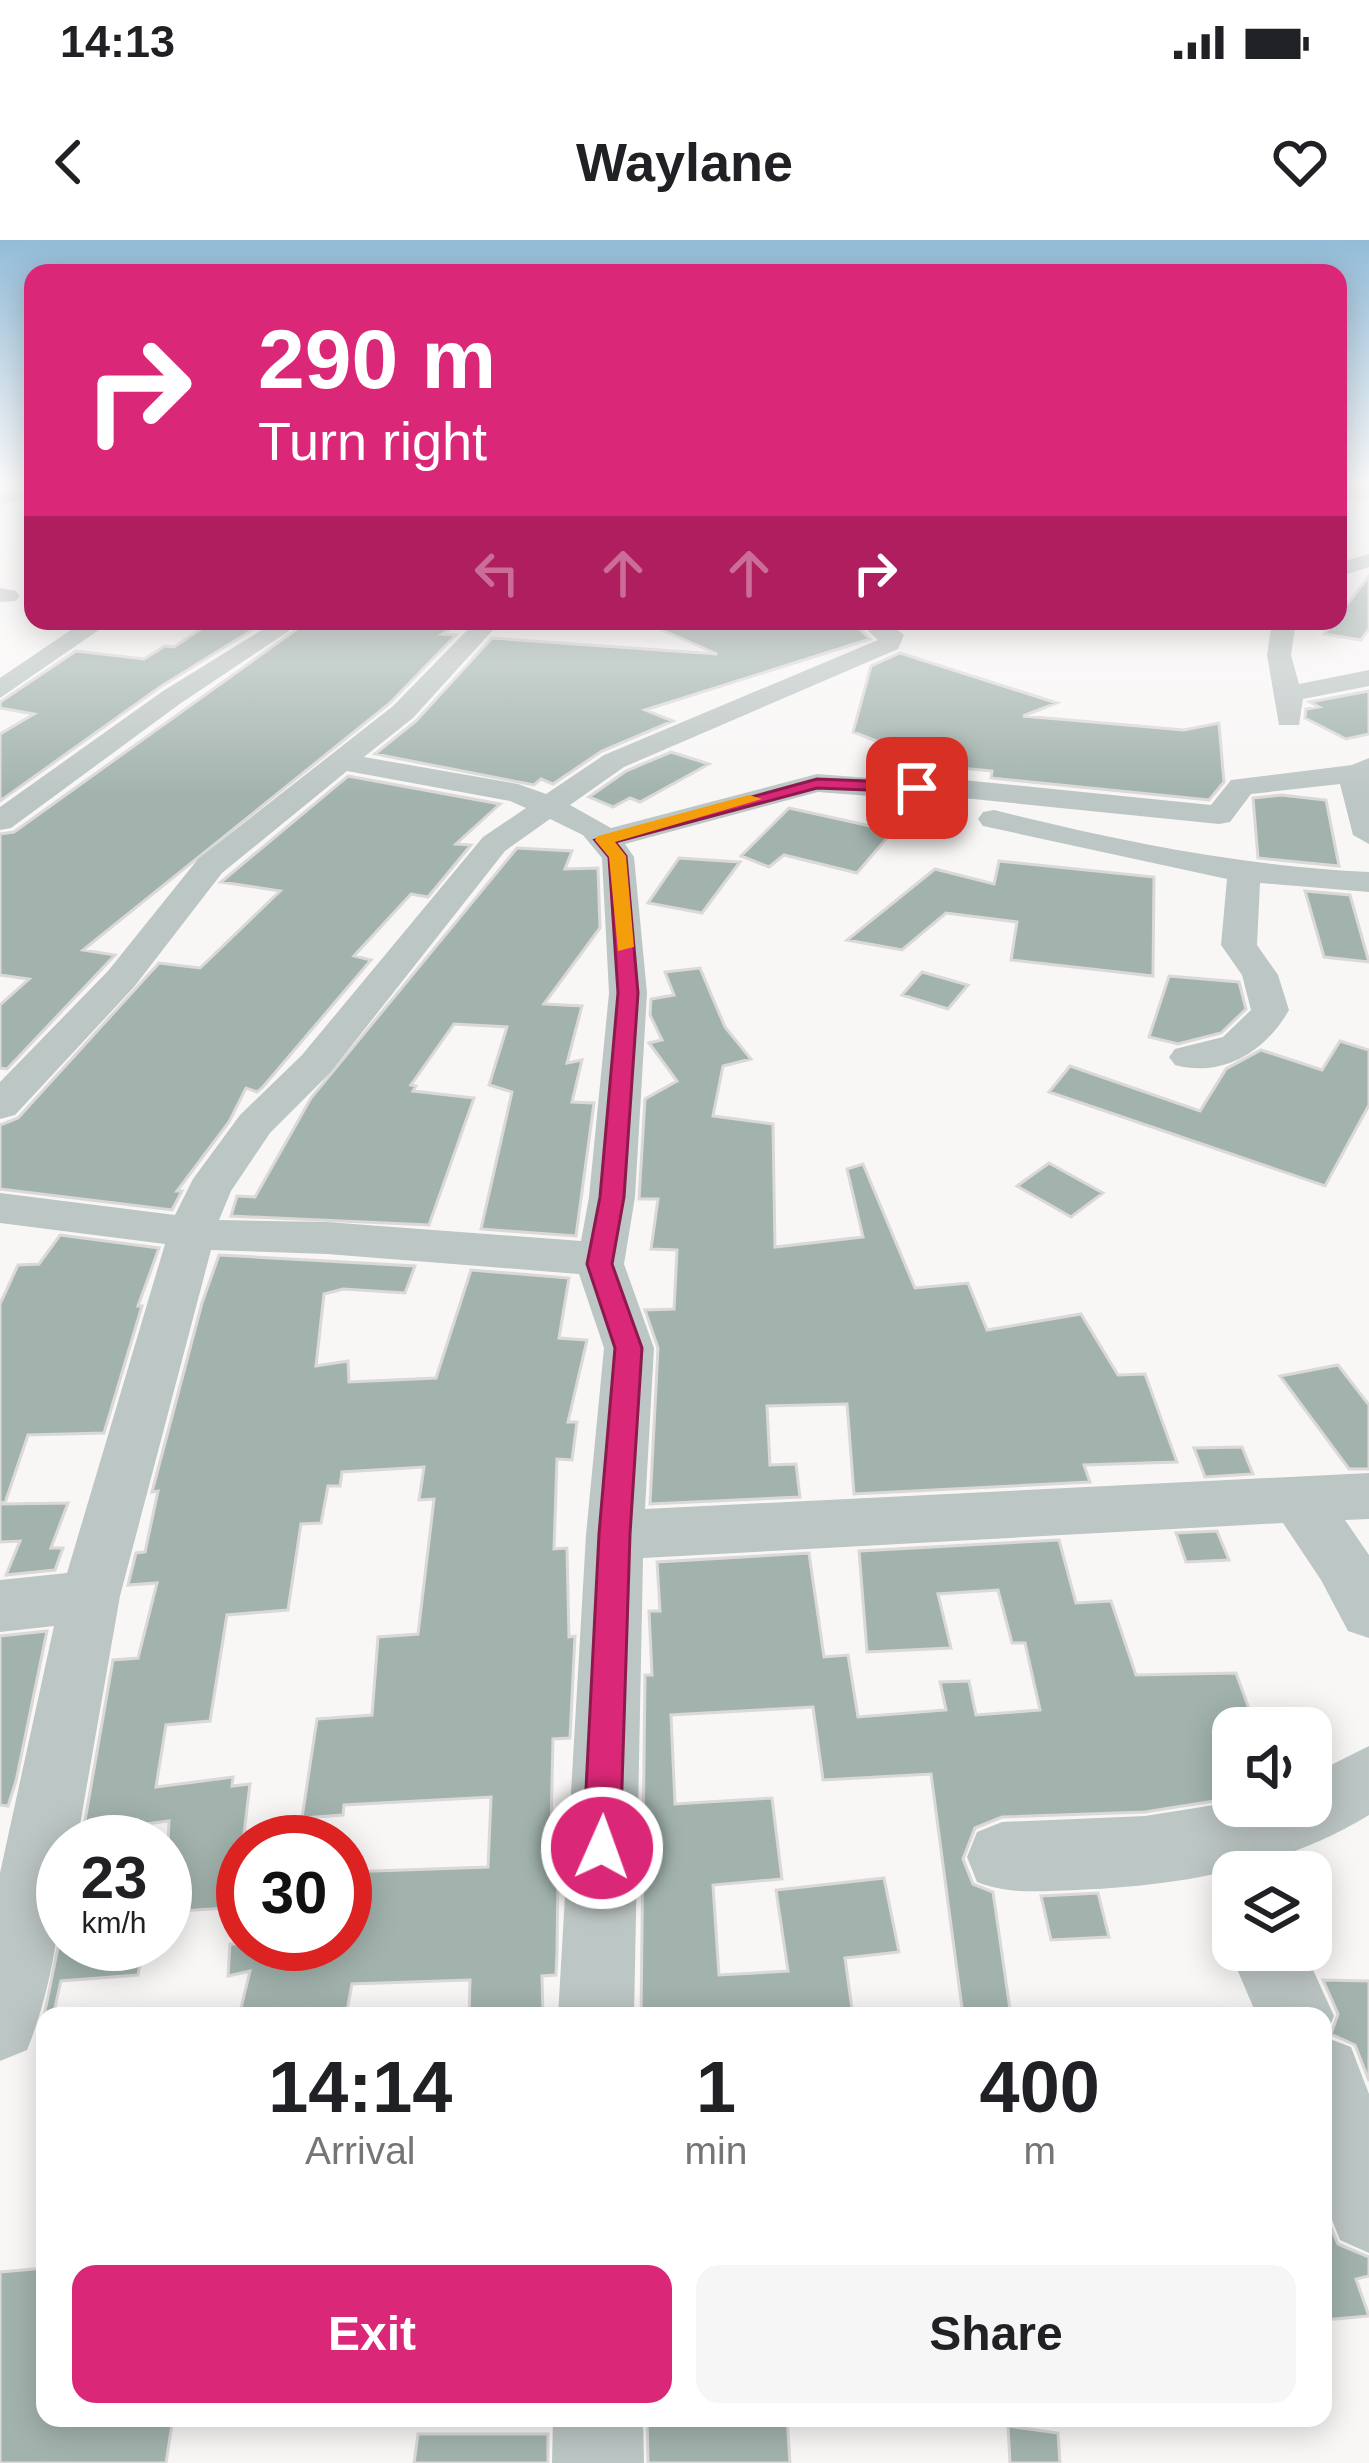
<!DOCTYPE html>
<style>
body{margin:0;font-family:Helvetica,sans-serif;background:#f6f6f6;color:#202124;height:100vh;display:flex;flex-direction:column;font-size:45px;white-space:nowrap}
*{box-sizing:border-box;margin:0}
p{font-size:39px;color:#757577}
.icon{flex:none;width:66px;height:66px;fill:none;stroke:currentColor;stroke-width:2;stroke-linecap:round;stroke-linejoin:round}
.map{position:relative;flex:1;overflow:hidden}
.panel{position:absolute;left:36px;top:1767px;width:1296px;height:420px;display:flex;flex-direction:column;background:#fff;border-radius:24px;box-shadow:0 6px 30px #0003}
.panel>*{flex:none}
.hud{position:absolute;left:24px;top:24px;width:1323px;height:366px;border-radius:24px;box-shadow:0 6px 30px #0003;background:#db2777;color:#fff;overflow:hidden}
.buttons{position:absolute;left:1212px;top:1467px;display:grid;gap:24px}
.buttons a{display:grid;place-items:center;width:120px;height:120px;border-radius:24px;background:#fff;box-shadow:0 6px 30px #0003;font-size:60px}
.speed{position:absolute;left:36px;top:1575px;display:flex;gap:24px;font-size:60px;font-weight:700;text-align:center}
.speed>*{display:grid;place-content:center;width:156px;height:156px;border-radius:50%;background:#fff;box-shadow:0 6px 30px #0003;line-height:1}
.speed small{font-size:30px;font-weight:400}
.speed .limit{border:18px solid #d22;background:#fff;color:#111}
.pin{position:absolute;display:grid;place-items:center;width:102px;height:102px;color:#fff;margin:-51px;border-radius:24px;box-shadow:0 6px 18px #0006}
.me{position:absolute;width:132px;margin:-66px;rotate:2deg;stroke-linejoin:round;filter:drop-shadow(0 0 9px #0008)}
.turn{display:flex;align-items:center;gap:42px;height:252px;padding:0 36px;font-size:54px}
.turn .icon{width:156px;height:156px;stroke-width:2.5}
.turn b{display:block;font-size:84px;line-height:102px}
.lanes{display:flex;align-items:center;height:114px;padding:0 36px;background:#0003;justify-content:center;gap:60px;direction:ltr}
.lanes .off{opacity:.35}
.eta{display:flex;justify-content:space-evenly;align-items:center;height:204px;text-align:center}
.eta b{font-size:72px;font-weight:700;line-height:84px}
.button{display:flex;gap:24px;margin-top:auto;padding:24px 36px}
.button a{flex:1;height:138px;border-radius:24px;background:#db2777;color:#fff;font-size:48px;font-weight:700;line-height:138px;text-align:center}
.button a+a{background:#f6f6f6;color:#202124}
.status{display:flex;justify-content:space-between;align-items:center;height:84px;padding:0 60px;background:#fff;direction:ltr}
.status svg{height:33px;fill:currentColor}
header{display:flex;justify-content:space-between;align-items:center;height:156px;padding:0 36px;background:#fff;font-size:54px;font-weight:700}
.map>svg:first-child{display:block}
.building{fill:#a2b3ae;stroke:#dbd9d8;stroke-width:3}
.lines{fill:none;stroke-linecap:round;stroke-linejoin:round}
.minor{fill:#bcc6c4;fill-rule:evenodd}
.route{fill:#db2777;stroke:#8e194d;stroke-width:3}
.slow{fill:#f59e0b}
</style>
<div class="status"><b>14:13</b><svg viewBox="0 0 49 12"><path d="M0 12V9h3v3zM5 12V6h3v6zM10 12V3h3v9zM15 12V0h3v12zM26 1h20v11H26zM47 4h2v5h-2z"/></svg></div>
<header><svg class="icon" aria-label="back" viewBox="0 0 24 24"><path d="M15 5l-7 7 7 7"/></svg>Waylane<svg class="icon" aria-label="heart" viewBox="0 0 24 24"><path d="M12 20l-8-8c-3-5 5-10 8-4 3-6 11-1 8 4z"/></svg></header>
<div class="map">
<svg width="1369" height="2223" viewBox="0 0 1369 2223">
<rect width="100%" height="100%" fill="#f9f7f6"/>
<!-- building -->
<path class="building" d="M1369 336V389L1361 400 1324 394Z
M213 381H267L160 447 0 561V494L34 474 0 468V462L76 411 144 419 165 406 174 407Z
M308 381H463L442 394 456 395 390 463 83 710 115 715 7 829 0 828V765L29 739 0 735V594L14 592Z
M642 381H830L857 387 870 399 645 470 673 481 602 511 553 544 541 539 534 545 375 514 416 481 492 398 717 414Z
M900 413 1057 463 1023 476 1184 490 1219 483 1224 542 1209 560 991 538 992 531 909 523 910 514 853 492 871 426Z
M1369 451V494L1346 499 1305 478 1306 469 1319 467 1310 462Z
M671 512 709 524 640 562 630 558 613 567 589 557 626 531Z
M348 536 500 564 456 604 471 605 428 657 411 654 354 716 371 720 262 848 257 852 246 848 229 882 177 951H182L172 970 0 949V885L18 878 159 723 200 728 280 651 221 642Z
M1281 555 1326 560 1339 626 1258 618 1253 558Z
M789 568 893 591 857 633 784 615 769 627 741 616Z
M517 608 572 611 565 629 598 628 600 688 544 764 582 766 567 823 582 820 572 862 594 863 576 996 481 989 512 852 489 845 507 787 454 784 411 845 416 846 413 851 474 858 429 985 231 976 237 956 255 957 311 858Z
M679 618 740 622 702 673 648 663Z
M999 621 1154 637 1153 736 1011 720 1017 682 946 673 902 710 847 700 935 629 994 644Z
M1305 651 1350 655 1369 722 1324 717Z
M700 728 725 787 751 819 723 826 713 876 773 884 775 1007 863 997 847 929 863 924 915 1048 968 1043 987 1090 1081 1074 1118 1135 1145 1134 1177 1222 1084 1225 1090 1242 854 1254 847 1164 767 1166 770 1225 796 1224 800 1257 650 1264 658 1108 645 1070 674 1069 677 1010 651 1009 658 959H639L645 859 677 841 649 803 662 800 650 775 651 759 674 755 665 732Z
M922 732 968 745 948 769 902 755Z
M1169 736 1239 742 1246 769 1221 793 1178 804 1149 797Z
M1340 801 1369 810V865L1325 946 1049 852 1070 826 1200 871 1226 829 1261 810 1322 830Z
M1049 923 1103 953 1071 977 1017 946Z
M60 995 159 1008 138 1066H142L104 1193 28 1195 5 1263 0 1262V1064L18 1025 39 1024Z
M219 1015 415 1026 405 1053 343 1049 324 1054 316 1126 348 1121 349 1142 436 1138 471 1030 569 1038 559 1098 587 1100 568 1182H577L572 1220 557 1219 554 1309 567 1308 569 1397 575 1396 574 1416 570 1498 553 1499 550 1635H558L557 1712 556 1735 542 1736 543 1776H469L470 1740 352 1744 346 1776H239L250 1731 228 1736 230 1704H345V1632L488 1627 491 1557 344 1565 343 1575 302 1578 317 1479 372 1475 378 1397 418 1394 434 1259 419 1260 424 1227 342 1232 340 1246H328L321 1283 301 1284 288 1370 227 1375 210 1481 166 1485 156 1547 233 1537 232 1546 250 1544 243 1602V1667L165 1672 169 1581 83 1592 113 1420 138 1418 157 1343 128 1345 136 1313 145 1312 158 1251 152 1252 202 1063Z
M1338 1125 1369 1165V1229H1349L1280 1136Z
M1242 1207 1253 1234 1205 1237 1194 1208Z
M68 1263 51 1308H63L55 1330 6 1335 20 1301 0 1302V1264Z
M1217 1291 1229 1320 1186 1322 1176 1293Z
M1059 1300 1076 1363 1111 1361 1136 1435 1236 1433 1256 1488H1219L1233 1530V1558L1145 1572 1002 1577 975 1588 963 1619 973 1644 993 1652 1011 1776H963L931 1534 823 1540 813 1467 671 1475 675 1564 772 1558 782 1639 713 1645 719 1735 788 1731 776 1650 884 1638 899 1712 845 1718 853 1776H641L645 1435H652L649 1371H660L657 1322 809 1313 824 1417 848 1415 858 1477 946 1470 940 1442 969 1441 976 1475 1040 1470 1025 1403H1012L998 1350 938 1354 951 1408 867 1412 859 1311Z
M47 1391 16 1541 8 1566 0 1565V1396Z
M1098 1653 1109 1697 1051 1700 1041 1656Z
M63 1683V1704H144L138 1735 61 1741 53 1776H44Z
M1323 1740 1369 1741V1841L1355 1805 1331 1794 1338 1774Z
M1323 1969 1338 2004 1369 2017V2036L1356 2039 1369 2076 1323 2080Z
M45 2028V2178H173L166 2223H0V2032Z
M647 2178H787L790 2223H648Z
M1008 2186 1058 2193 1060 2223H1010Z
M418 2194H548V2223H414Z"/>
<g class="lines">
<!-- minor -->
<path class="minor" d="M33 245V255L0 266V254Z
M1338 246 1369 248V260L1338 258Z
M1369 314V327L1338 337V323Z
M0 348 16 351 19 356 16 361 0 362Z
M84 381H112L0 458V438Z
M276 381H304L181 463 11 588 0 590V567L163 451Z
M476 381H501L413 478 364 517 518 544 546 554 604 515 878 400 858 381H886L904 395 898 409 624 527 570 565 611 588 817 534 909 541 933 537 1211 565 1231 540 1352 525 1369 518V604L1353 595 1340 544 1251 554 1230 582 1219 584 933 555 909 559 818 552 625 604 634 617 647 753 635 957 624 1024 654 1108 645 1269 1369 1233V1279L1345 1280 1369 1315V1398L1348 1391 1321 1340 1283 1283 643 1318 634 1776H558L586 1295 604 1108 579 1034 327 1014 211 1010 120 1356 77 1602H63C63 1672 54 1744 27 1810L0 1821V1633L54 1386 0 1392V1340L67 1333 165 1004 0 983V953L175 975 193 939 240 875 302 815 483 597 526 568 510 561 347 531 222 633 134 747 15 875 0 879V842L108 731 198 619 393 466ZM550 579 583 595 602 618 609 753 589 957 581 1001 327 982 219 980 231 951 270 893 330 833 505 611Z
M1272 381H1296L1291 415 1299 444 1369 430V446L1303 459 1299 485H1279L1267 415Z
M994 570C1119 601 1241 626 1369 632V652L1260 643 1257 705 1278 735 1289 770C1266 811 1223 838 1175 825L1169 817 1175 809 1223 797 1251 770 1242 735 1221 705 1227 639 983 586 978 579 983 572Z
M1369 1506V1575C1281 1629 1178 1646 1077 1650 1042 1651 1010 1655 977 1642L967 1617 977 1592 1002 1582 1145 1576 1233 1562V1566H1311V1535Z
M1233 1701V1710H1304L1334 1776 1325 1797 1351 1807 1369 1854V2013L1340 2000 1323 1957V1776H1257L1229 1710Z
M553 2178H643L644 2223H552Z"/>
</g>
<!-- sky -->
<linearGradient id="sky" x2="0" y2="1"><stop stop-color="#93bcd8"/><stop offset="0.44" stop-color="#fcfbfb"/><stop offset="1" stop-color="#fcfbfb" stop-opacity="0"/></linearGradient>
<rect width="1369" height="556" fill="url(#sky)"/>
<!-- route -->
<path class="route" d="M817 539 917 543 925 548 917 552 817 548 615 602 626 616 638 753 624 957 612 1024 642 1108 630 1294 620 1608 615 1621 602 1626 589 1621 583 1608 599 1294 615 1108 587 1024 600 957 618 753 609 617 595 600Z"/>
<!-- slow -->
<path class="slow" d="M749 555 762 559 615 602 626 616 634 707 618 711 609 617 595 600 598 596Z"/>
</svg>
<div class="buttons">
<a><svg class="icon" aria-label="sound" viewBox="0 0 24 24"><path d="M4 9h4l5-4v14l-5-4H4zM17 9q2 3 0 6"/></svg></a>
<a><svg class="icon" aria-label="layers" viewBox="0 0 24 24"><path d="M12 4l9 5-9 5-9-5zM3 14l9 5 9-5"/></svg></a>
</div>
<div class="speed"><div>23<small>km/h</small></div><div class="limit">30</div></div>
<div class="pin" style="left:917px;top:548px;background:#d93025"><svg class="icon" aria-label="arrive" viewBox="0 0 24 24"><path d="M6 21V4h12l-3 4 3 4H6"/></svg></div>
<svg class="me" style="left:602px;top:1608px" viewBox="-20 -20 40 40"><circle r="17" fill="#db2777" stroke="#fff" stroke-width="3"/><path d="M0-11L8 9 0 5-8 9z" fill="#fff"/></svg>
<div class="hud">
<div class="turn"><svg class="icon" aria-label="right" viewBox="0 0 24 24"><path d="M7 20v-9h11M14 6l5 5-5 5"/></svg><div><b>290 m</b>Turn right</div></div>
<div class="lanes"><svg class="icon off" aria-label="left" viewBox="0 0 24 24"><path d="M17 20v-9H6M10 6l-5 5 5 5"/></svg><svg class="icon off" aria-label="ahead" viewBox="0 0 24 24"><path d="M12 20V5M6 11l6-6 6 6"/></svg><svg class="icon off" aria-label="ahead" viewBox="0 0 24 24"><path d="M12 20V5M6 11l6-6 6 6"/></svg><svg class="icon" aria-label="right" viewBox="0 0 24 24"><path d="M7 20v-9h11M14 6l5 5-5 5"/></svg></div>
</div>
<section class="panel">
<div class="eta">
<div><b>14:14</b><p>Arrival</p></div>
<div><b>1</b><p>min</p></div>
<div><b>400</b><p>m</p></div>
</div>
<div class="button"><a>Exit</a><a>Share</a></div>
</section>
</div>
